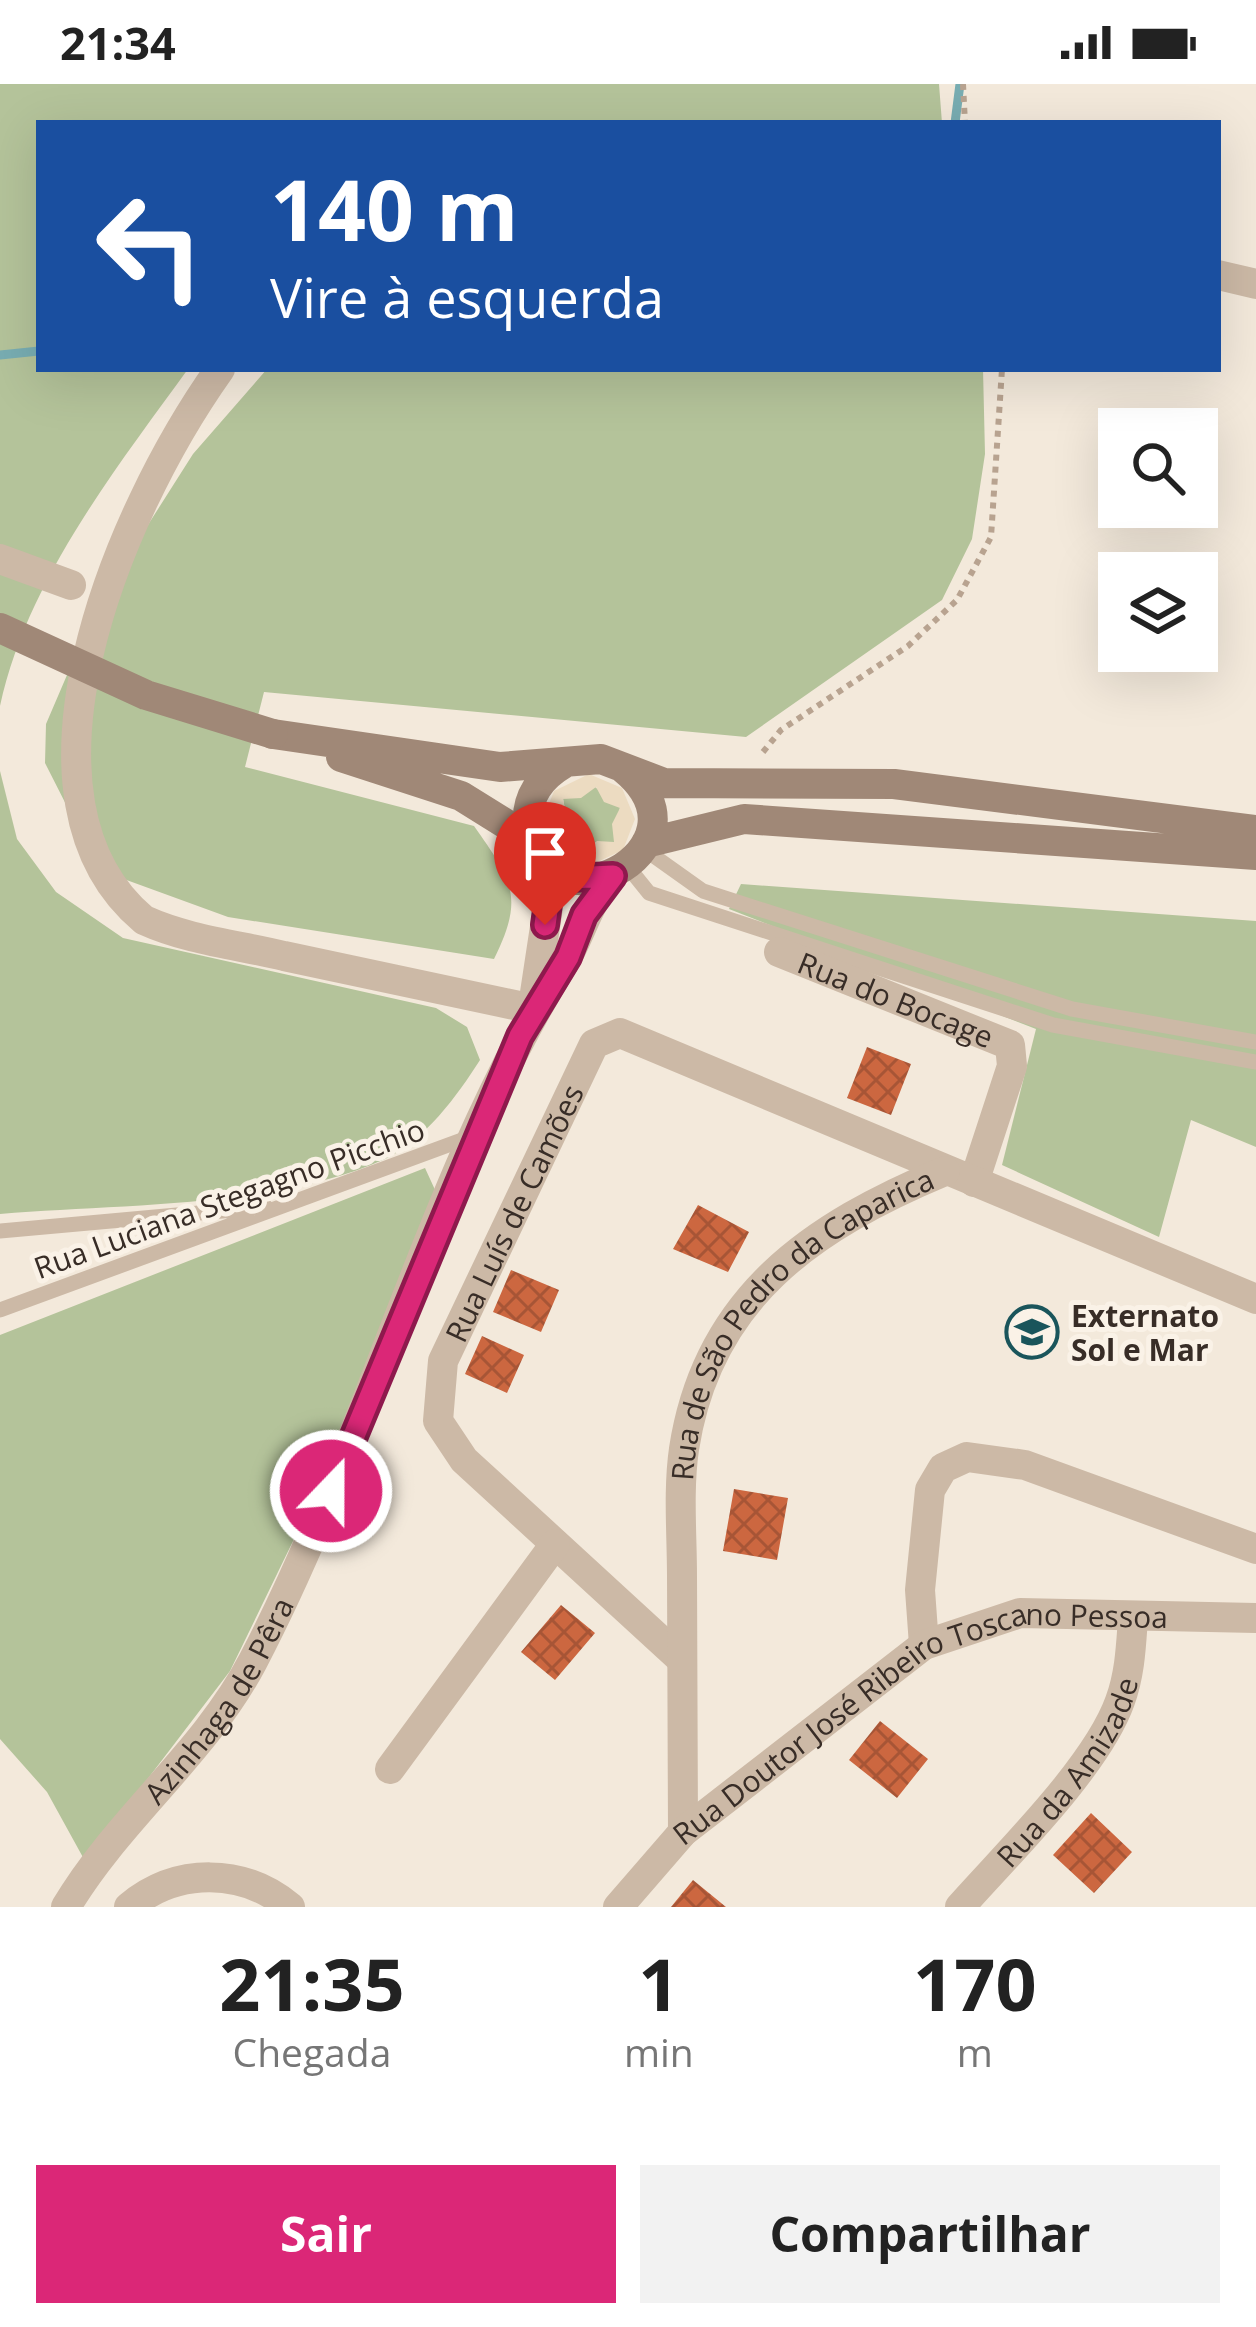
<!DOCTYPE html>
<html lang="pt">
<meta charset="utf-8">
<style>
body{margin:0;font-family:"Open Sans",sans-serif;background:#f2f2f2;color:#222;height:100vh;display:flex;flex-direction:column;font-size:45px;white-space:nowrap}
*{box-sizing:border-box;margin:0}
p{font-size:39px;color:#767676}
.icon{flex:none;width:66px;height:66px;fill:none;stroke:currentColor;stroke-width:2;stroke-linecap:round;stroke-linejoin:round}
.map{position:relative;height:1823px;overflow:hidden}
.side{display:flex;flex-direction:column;background:#fff;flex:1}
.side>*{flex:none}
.guide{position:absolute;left:36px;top:36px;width:1185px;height:252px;border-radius:0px;box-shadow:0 12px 48px #0002;background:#1a4fa0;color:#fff;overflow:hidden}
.controls{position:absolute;left:1098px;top:324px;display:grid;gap:24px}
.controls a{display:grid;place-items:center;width:120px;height:120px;border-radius:0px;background:#fff;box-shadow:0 12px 48px #0002;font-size:60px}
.pin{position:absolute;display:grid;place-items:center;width:102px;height:102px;color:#fff;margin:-123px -51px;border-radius:50% 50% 50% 0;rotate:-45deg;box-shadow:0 0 12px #0007}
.pin .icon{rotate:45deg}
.me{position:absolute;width:132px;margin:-66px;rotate:22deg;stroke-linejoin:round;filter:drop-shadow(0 0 9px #0008)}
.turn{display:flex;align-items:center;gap:42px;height:252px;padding:0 36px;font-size:54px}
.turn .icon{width:156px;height:156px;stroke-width:2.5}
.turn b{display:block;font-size:84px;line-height:102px}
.eta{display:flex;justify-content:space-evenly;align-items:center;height:204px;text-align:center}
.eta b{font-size:72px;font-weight:700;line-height:84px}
.button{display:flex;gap:24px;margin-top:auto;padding:24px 36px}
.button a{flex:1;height:138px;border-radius:0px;background:#db2777;color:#fff;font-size:48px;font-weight:700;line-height:138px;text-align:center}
.button a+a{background:#f2f2f2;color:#222}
.status{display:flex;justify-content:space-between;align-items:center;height:84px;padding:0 60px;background:#fff;direction:ltr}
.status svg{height:33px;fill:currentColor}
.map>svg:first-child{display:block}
.green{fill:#b4c39a}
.plaza{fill:#ecdbc1;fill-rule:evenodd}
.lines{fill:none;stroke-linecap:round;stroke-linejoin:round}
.stream{stroke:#78adb2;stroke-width:9}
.building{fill:url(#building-cross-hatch)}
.path{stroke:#b8a390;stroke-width:6;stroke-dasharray:6 6;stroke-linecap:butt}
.service{stroke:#ccb9a6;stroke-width:15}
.minor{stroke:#ccb9a6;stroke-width:30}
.tertiary{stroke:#ccb9a6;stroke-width:30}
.secondary{stroke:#a08877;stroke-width:30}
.secondary-bridge{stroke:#a08877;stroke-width:30}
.route-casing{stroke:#8e194d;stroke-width:30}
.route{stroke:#db2777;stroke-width:21}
.labels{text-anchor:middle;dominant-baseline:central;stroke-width:10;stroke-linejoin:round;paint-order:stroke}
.street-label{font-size:30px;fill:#382d27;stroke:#faf2e7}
.poi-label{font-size:30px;font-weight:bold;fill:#382d27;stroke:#faf2e7;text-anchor:start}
</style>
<div class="status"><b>21:34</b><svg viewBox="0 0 49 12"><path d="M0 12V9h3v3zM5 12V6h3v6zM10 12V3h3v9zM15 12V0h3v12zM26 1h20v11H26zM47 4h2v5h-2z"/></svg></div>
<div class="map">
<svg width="1256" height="1823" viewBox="0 0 1256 1823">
<defs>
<pattern id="building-cross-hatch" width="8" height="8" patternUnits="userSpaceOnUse" patternTransform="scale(3)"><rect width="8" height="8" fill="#cc6740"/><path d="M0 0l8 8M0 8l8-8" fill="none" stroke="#a75536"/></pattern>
</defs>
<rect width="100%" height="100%" fill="#f3e9db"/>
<!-- green -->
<path class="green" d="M0 0H939L942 39H39V285H188C115 386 27 497 0 622Z
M267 285H983L985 370 972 455 942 516 746 653 264 608 245 683 474 742C512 796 525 813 494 875L228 833 121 794 79 746 45 679 46 640 97 521 193 370Z
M0 687 17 755 56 808 123 854 436 924 467 943 480 976C457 1012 425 1056 385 1075 278 1124 118 1120 0 1130Z
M595 703 620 723 614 758 584 769 557 747 566 731 563 714Z
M741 800 1256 837V1063L1191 1036 1159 1153 1002 1081 1036 945 729 825Z
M425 1084 436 1108 310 1422 230 1587 85 1777 47 1708 0 1655V1251Z"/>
<!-- plaza -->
<path class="plaza" d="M589 690 622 704 635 735 623 766 591 781 559 770 543 735 554 707ZM596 703 604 718 620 724 612 740 614 758 597 757 583 768 574 753 558 746 566 731 563 715 581 714Z"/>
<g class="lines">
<!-- stream -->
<path class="stream" d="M955 39 960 0
M0 271 39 267"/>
</g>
<!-- building -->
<path class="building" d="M867 963 911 980 891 1031 847 1014Z
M698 1121 749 1148 728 1188 673 1165Z
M511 1186 559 1206 541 1248 493 1228Z
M482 1252 524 1271 507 1309 465 1290Z
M734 1405 788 1414 777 1476 723 1467Z
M561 1521 595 1549 555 1596 521 1568Z
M880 1637 928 1675 897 1714 849 1676Z
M1091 1729 1132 1768 1094 1809 1053 1771Z
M693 1796 726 1823H671Z"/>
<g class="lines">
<!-- path -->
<path class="path" d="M963 0 965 39
M763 668 781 646 908 562 957 516 991 453 1002 285"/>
<!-- service -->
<path class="service" d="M644 765 703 807 1072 925 1256 958
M628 783 649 809 1053 941 1256 978
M0 1147 266 1123
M0 1226 470 1053"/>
<!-- minor -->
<g class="minor">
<path d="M1218 191 1256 200"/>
<path d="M220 285C114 434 0 716 144 836 188 856 238 861 284 872 367 889 450 907 533 925"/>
<path d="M0 475 71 501"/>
<path id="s1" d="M779 868 1010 961 1012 982 974 1098"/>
<path d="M924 1561 920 1506 930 1406 943 1384 967 1373 1025 1381 1256 1465"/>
<path id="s2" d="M682 1576 464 1376 438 1337 443 1277 594 960 620 949 1256 1215"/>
<path d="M390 1685 555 1460"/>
<path id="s3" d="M683 1748C683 1663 682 1578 682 1492 682 1451 678 1406 684 1365 707 1213 813 1142 945 1087"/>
<path d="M129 1823C177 1783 243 1784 290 1823"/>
<path id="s4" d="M618 1823 683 1748 924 1561 1020 1529 1256 1534"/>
<path id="s5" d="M960 1823C1007 1770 1097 1682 1120 1617 1130 1590 1131 1562 1133 1534"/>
</g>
<!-- tertiary -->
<g class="tertiary">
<path d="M533 922 548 823 541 775"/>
<path id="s6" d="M66 1823C118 1735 205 1669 253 1577 371 1351 430 1095 564 879 582 850 587 818 613 792"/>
</g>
<!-- secondary -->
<path class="secondary" d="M273 650 500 683 601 675 664 699 894 700 1256 746
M341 673 461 712 530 755
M563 680C541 693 526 713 528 740 536 858 724 766 623 684
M646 759 744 735 1256 771"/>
<!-- secondary-bridge -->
<path class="secondary-bridge" d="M0 544 146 611 273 650"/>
</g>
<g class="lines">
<!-- route casing -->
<g class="route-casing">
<path id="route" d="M331 1407 520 952 568 873 584 831 613 792 569 794 541 775 549 812 545 841"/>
</g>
<!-- route -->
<use href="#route" class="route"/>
</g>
<!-- icons -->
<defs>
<g id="school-ring" transform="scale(2.7)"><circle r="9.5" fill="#faf2e7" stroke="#1a555b" stroke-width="1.5"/><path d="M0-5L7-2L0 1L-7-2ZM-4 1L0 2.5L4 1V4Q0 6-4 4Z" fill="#1a555b"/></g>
</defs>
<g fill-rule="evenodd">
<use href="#school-ring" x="1032" y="1248"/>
</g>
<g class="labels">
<!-- street labels -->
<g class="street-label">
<text stroke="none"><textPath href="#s1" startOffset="126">Rua do Bocage</textPath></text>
<text transform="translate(229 1114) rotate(-20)">Rua Luciana Stegagno Picchio</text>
<text stroke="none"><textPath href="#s2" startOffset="567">Rua Luís de Camões</textPath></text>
<text stroke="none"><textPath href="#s3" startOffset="561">Rua de São Pedro da Caparica</textPath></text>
<text stroke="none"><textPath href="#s6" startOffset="258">Azinhaga de Pêra</textPath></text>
<text stroke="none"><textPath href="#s4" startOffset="372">Rua Doutor José Ribeiro Toscano Pessoa</textPath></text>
<text stroke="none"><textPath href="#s5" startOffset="174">Rua da Amizade</textPath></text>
</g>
<!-- poi labels -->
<g class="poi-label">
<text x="1071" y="1231">Externato<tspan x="1071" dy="34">Sol e Mar</tspan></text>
</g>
</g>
</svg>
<div class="controls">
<a><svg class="icon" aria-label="search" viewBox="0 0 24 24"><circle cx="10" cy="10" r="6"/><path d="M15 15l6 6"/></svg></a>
<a><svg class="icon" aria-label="layers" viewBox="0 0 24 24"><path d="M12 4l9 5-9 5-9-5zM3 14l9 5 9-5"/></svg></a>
</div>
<div class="pin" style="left:545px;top:841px;background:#d93025"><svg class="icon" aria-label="arrive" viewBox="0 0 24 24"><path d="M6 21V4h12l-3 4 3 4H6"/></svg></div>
<svg class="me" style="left:331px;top:1407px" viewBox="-20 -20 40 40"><circle r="17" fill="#db2777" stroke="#fff" stroke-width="3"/><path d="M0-11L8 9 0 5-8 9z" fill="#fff"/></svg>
<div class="guide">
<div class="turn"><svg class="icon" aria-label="left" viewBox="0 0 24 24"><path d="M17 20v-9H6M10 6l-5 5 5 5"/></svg><div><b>140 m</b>Vire à esquerda</div></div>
</div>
</div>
<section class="side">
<div class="eta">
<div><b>21:35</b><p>Chegada</p></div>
<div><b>1</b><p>min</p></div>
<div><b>170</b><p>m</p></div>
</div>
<div class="button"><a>Sair</a><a>Compartilhar</a></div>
</section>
